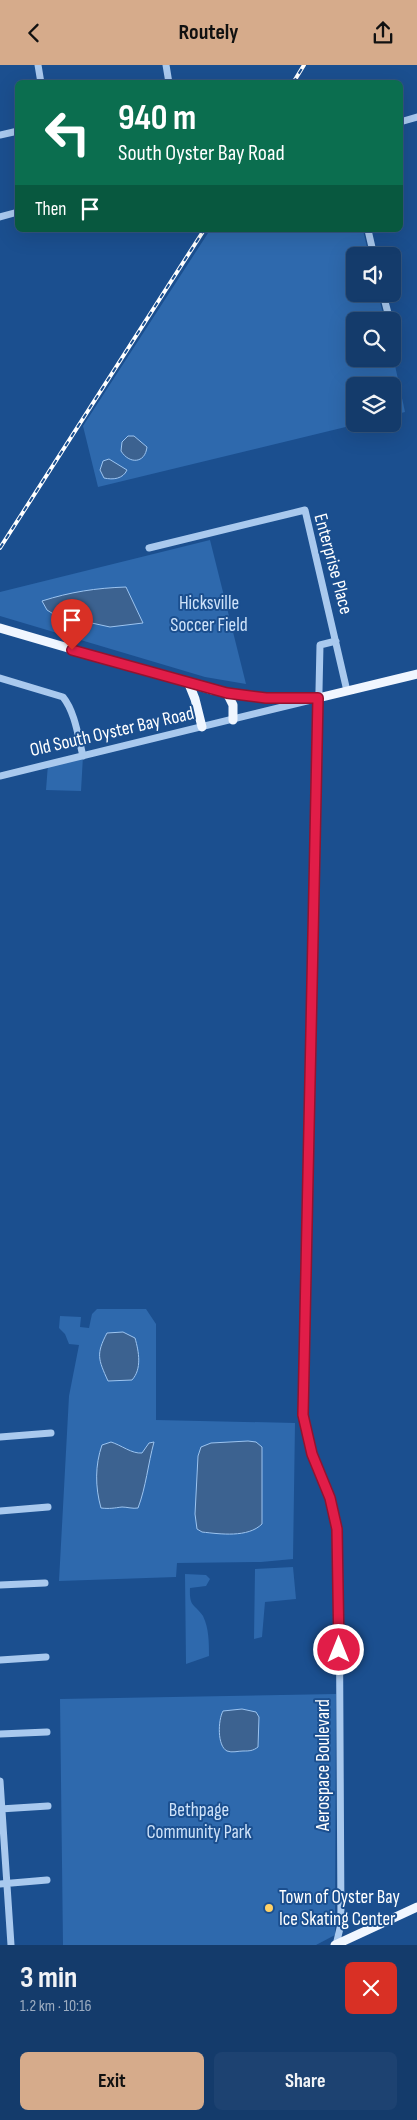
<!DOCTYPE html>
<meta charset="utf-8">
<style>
body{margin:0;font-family:"Sofia Sans Condensed",sans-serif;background:#1d4271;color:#f1f3f6;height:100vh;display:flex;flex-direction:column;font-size:19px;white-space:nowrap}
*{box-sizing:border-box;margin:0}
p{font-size:16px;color:#9dadc1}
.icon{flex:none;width:28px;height:28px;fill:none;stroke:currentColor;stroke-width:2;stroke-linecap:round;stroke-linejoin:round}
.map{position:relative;height:1880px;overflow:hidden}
.side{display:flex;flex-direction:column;background:#143b6b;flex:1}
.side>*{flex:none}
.guide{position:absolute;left:15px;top:15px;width:388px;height:152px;border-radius:8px;box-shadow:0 5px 20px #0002,0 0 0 1px #33557e;background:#0b6e4f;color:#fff;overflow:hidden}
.controls{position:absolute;left:346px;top:182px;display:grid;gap:10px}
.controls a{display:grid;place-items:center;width:55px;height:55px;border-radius:8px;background:#143b6b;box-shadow:0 5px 20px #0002,0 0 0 1px #33557e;font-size:25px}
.pin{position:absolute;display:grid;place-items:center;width:42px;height:42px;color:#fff;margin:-51px -21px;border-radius:50% 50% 50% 0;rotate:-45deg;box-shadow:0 0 5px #0007}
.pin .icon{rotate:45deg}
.me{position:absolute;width:55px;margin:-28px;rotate:0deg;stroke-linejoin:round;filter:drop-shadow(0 0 4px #0008)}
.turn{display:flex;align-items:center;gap:18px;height:105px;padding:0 20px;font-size:22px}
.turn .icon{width:65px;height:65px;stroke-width:2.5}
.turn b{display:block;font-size:35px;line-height:42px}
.then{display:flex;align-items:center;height:48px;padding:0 20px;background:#0003;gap:10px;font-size:19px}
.round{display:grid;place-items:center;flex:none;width:52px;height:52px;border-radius:8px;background:#1d4271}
.head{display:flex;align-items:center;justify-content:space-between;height:85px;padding:0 20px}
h1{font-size:30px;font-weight:700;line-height:38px}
.primary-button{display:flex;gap:10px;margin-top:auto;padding:10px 20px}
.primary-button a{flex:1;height:58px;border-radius:8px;background:#d6ab8b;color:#111;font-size:20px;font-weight:700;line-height:58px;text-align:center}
.primary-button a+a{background:#1d4271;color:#f1f3f6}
header{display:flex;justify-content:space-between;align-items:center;height:65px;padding:0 20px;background:#d6ab8b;color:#111;font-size:22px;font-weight:700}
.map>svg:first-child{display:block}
.green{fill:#2e69ad}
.water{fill:#3c6290;stroke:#9cc4f0}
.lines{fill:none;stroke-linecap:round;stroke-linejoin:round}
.minor{stroke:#a9c9ee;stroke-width:7}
.major{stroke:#f0f6ff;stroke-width:9}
.rail-casing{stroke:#fff;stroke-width:4}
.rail{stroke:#1b4f8f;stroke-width:2;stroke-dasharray:5.5;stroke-linecap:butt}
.route-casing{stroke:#92132f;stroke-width:12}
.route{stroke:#e11d48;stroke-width:9}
.poi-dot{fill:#ffd166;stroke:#1b4f8f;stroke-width:2}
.labels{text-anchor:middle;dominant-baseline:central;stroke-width:4;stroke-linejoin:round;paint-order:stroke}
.street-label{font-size:19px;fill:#fff;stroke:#1b4f8f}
.park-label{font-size:19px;fill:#cfe3fa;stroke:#1b4f8f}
.poi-label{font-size:19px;fill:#fff;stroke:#1b4f8f;text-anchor:start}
</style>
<header><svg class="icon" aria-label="back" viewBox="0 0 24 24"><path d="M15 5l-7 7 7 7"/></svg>Routely<svg class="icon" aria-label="share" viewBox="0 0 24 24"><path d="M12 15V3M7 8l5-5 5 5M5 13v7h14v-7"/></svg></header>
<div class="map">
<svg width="417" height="1880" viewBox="0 0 417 1880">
<rect width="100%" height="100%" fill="#1b4f8f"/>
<!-- green -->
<path class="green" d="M210 165H363L369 191H355V225L349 227V232L363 229H378L385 256H355V294H392L393 291 405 347 393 350 392 321H355V359H358L98 422 83 361Z
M210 475 246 619 205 612 0 551V527Z
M83 691 81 726 46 725 48 699Z
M97 1244H146L156 1259V1355L295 1358 293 1494 261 1497 177 1498 176 1512 59 1516 69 1331 79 1280 69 1279 65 1269 59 1263 60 1251 81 1252 80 1262 89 1263 92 1249Z
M293 1502 296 1534 265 1537 262 1572 254 1574 255 1504Z
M185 1509 206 1510 210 1514 206 1521 190 1523C189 1543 195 1539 203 1551 209 1563 209 1578 209 1591L186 1599Z
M336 1629 335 1870 316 1880H63L60 1634Z"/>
<!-- water -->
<path class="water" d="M128 371H134L147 382C145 399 129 399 121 386L122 377Z
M109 394 127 405C123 414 113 415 104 413L100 405 103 396Z
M126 522 143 558 110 562 55 550 47 545 42 536C70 527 96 523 126 522Z
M123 1267 135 1273C139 1287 142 1304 132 1315L108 1316C98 1294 96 1289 107 1268Z
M248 1376 256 1377 262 1382V1459C248 1473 220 1469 202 1467L197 1464 195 1449 198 1391 201 1382 211 1378Z
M111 1377C121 1380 132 1389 142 1388L149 1378 154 1377C148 1399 146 1422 138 1443 133 1444 127 1442 122 1442 114 1443 110 1444 101 1443 95 1422 95 1400 102 1380Z
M242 1644 256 1647 259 1652 258 1682C253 1686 249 1686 243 1686 238 1686 232 1688 227 1686 217 1681 218 1655 223 1646Z"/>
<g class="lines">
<!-- minor -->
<path class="minor" d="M38 0 41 18
M166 0 169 18
M400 57 417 52
M0 70 18 66
M0 152 18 147
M368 165 374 191
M383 229 390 256
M392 267 396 284
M149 483 305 445 347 626
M336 576 320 580 303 1350 312 1389 329 1433 334 1450 339 1481 341 1859 336 1880
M0 613 63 632C75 647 78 671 83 691
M0 711 311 635
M0 1372 51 1368
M0 1446 48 1442
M0 1520 45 1518
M0 1595 46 1592
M0 1669 47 1667
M0 1716 11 1880
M0 1744 48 1741
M0 1819 47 1815"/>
<!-- major -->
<path class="major" d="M0 563 212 625 266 633H318L417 609
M189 619 195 634 202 662
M227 628 233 640V655
M335 1880 417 1842"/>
<!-- rail casing -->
<g class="rail-casing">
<path id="rail" d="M293 18 304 0
M0 483 204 165"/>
</g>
<!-- rail -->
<use href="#rail" class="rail"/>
</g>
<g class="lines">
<!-- route casing -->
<g class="route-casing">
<path id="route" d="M72 585 227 628 266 633H318L303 1350 312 1389 330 1433 337 1464 339 1585"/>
</g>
<!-- route -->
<use href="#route" class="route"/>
</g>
<!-- markers -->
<circle class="poi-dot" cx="269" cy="1843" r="5"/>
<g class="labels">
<!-- street labels -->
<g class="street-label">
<text transform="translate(333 499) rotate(75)">Enterprise Place</text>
<text transform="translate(112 667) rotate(-13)">Old South Oyster Bay Road</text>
<text transform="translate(323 1700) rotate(-90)">Aerospace Boulevard</text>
</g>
<!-- park labels -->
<g class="park-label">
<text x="209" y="538">Hicksville<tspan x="209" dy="22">Soccer Field</tspan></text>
<text x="199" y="1745">Bethpage<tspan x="199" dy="22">Community Park</tspan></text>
</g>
<!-- poi labels -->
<g class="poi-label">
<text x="279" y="1832">Town of Oyster Bay<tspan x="279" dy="22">Ice Skating Center</tspan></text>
</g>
</g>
</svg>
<div class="controls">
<a><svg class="icon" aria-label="sound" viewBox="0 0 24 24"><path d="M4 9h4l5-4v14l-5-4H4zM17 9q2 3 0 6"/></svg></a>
<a><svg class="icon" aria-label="search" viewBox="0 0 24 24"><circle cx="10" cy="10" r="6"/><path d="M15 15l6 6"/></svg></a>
<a><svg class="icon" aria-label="layers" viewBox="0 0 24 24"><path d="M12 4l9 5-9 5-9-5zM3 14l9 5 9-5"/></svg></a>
</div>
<div class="pin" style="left:72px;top:585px;background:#d93025"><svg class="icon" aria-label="arrive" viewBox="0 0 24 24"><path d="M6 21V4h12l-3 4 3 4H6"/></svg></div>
<svg class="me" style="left:339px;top:1585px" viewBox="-20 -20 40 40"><circle r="17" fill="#e11d48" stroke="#fff" stroke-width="3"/><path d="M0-11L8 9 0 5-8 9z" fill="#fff"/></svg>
<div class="guide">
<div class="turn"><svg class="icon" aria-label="left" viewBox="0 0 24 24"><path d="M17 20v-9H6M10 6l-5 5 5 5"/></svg><div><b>940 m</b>South Oyster Bay Road</div></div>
<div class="then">Then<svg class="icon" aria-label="arrive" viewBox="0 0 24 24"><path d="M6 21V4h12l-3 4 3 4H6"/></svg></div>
</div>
</div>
<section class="side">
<div class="head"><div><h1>3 min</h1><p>1.2 km · 10:16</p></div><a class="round" style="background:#d93025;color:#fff"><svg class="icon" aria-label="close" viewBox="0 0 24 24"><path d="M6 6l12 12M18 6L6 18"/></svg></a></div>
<div class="primary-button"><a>Exit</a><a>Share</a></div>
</section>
